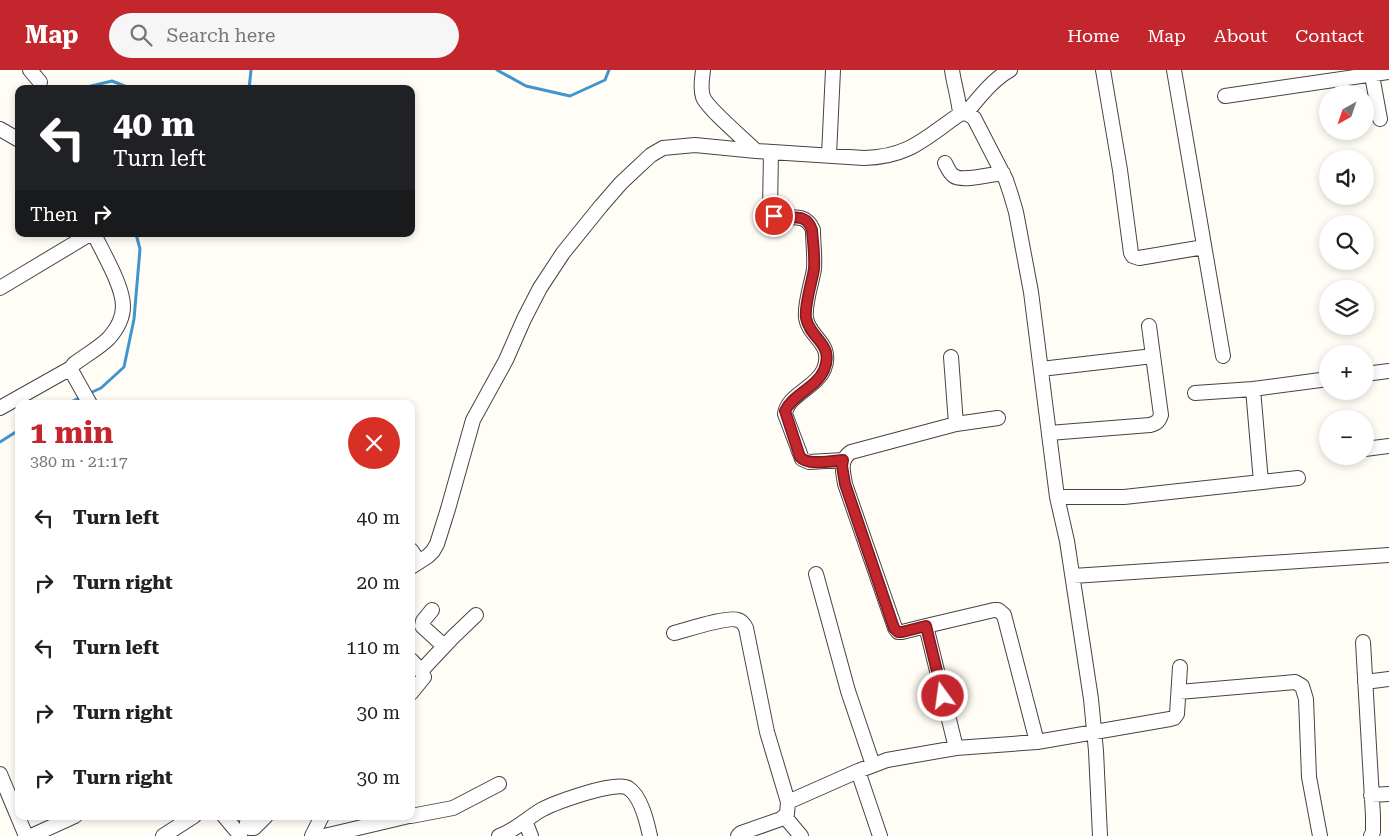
<!DOCTYPE html>
<meta charset="utf-8">
<style>
body{margin:0;font-family:"Roboto Serif",serif;background:#f6f6f6;color:#222;height:100vh;display:flex;flex-direction:column;font-size:19px;white-space:nowrap}
*{box-sizing:border-box;margin:0}
p{font-size:16px;color:#767676}
.icon{flex:none;width:28px;height:28px;fill:none;stroke:currentColor;stroke-width:2;stroke-linecap:round;stroke-linejoin:round}
.map{position:relative;flex:1;overflow:hidden}
.panel{position:absolute;left:15px;top:330px;width:400px;height:420px;display:flex;flex-direction:column;background:#fff;border-radius:10px;box-shadow:0 2px 8px #0003}
.panel>*{flex:none}
.banner{position:absolute;left:15px;top:15px;width:400px;height:152px;border-radius:10px;box-shadow:0 2px 8px #0003;background:#202124;color:#fff;overflow:hidden}
.needle{width:32px;rotate:220deg}
.buttons{position:absolute;left:1319px;top:15px;display:grid;gap:10px}
.buttons a{display:grid;place-items:center;width:55px;height:55px;border-radius:50%;background:#fff;box-shadow:0 2px 8px #0003;font-size:25px}
.pin{position:absolute;display:grid;place-items:center;width:42px;height:42px;color:#fff;margin:-21px;border:2px solid #fff;border-radius:50%;box-shadow:0 1px 5px #0007}
.me{position:absolute;width:55px;margin:-28px;rotate:346deg;stroke-linejoin:round;filter:drop-shadow(0 0 4px #0008)}
.turn{display:flex;align-items:center;gap:18px;height:105px;padding:0 15px;font-size:22px}
.turn .icon{width:65px;height:65px;stroke-width:2.5}
.turn b{display:block;font-size:35px;line-height:42px}
.then{display:flex;align-items:center;height:48px;padding:0 15px;background:#0003;gap:10px;font-size:19px}
.round{display:grid;place-items:center;flex:none;width:52px;height:52px;border-radius:26px;background:#f6f6f6}
.overview{display:flex;align-items:center;justify-content:space-between;height:85px;padding:0 15px}
h1{font-size:30px;font-weight:700;line-height:38px;color:#c4262e}
ul{padding:0;list-style:none}
li{display:flex;align-items:center;gap:15px;height:65px;padding:0 15px}
li div{flex:1}
li b{display:block;font-size:19px}
li em{font-style:normal}
header{display:flex;align-items:center;gap:30px;box-sizing:border-box;height:70px;padding:0 25px;background:#c4262e;color:#fff}
header strong{font-size:24px}
nav{display:flex;gap:28px;margin-inline-start:auto;font-size:18px}
.search{width:350px;height:45px;background:#f6f6f6;display:flex;align-items:center;gap:12px;box-sizing:border-box;padding:0 18px;border-radius:28px;color:#767676;font-size:19px}
.map>svg:first-child{display:block}
.lines{fill:none;stroke-linecap:round;stroke-linejoin:round}
.stream{stroke:#3f96cf;stroke-width:3}
.minor-casing{stroke:#444;stroke-width:16}
.minor{stroke:#fff;stroke-width:14}
.route-casing{stroke:#7f191e;stroke-width:12}
.route{stroke:#c4262e;stroke-width:9}
</style>
<header>
<strong>Map</strong>
<div class="search"><svg class="icon" aria-label="search" viewBox="0 0 24 24"><circle cx="10" cy="10" r="6"/><path d="M15 15l6 6"/></svg>Search here</div>
<nav><a>Home</a><a>Map</a><a>About</a><a>Contact</a></nav>
</header>
<div class="map">
<svg width="1389" height="766" viewBox="0 0 1389 766">
<rect width="100%" height="100%" fill="#fffdf5"/>
<g class="lines">
<!-- stream -->
<path class="stream" d="M497 0 526 16 570 26 605 10 609 0
M84 19 83 18 112 11 132 19
M249 19 251 0
M88 324 101 318 124 297 134 249 140 179 136 164
M67 334 83 326
M0 372 19 360"/>
<!-- minor casing -->
<g class="minor-casing">
<path id="minor" d="M30 0 40 12
M703 0C702 10 700 18 703 27 707 38 746 71 756 81
M952 0C954 15 959 29 960 44
M1103 0 1120 100 1131 183 1133 186 1139 188 1204 177
M1174 0 1223 286
M1371 0 1380 49
M1225 26 1389 2
M966 43C979 28 992 10 1010 0
M0 59 19 70
M771 82 770 139C778 158 803 135 813 160 813 173 815 186 814 199 812 212 804 235 806 248 809 268 834 273 824 299 817 317 787 325 785 344L802 389 809 392 843 390
M829 85 833 0
M945 93C947 97 950 104 954 106 962 112 993 104 1003 103
M0 218 90 164
M951 287 956 354
M1041 299 1153 286
M1365 304 1389 301
M1253 319 1328 309
M1195 323 1253 319 1261 412
M90 334 72 302 71 298 74 294C86 285 99 278 109 268 117 259 123 248 123 236 123 216 103 183 94 164
M0 338 71 298
M1049 363 1150 355C1157 353 1159 351 1161 345L1149 256
M1365 379 1389 376
M1057 427H1124L1298 408
M411 480 419 492
M411 497 428 486 433 481 437 474 448 439 473 350 506 290 524 249 540 218 563 183 601 136 621 113 637 98 651 85 663 78 695 75 756 81 864 88C909 87 925 68 960 44L966 43 974 48 1006 110 1011 125 1016 142 1031 222 1057 427 1067 471 1091 629 1096 681 1100 766
M816 504 848 621 873 695
M1073 506 1389 485
M432 540 423 551 422 556 444 576
M926 556 902 562H898L895 558 845 414C843 401 839 390 851 382L956 354 998 348
M674 563C686 560 728 546 738 550 742 551 744 554 746 558L767 662 788 732
M1363 572 1373 746V762L1371 766
M411 590 421 601 424 607 411 623
M421 601 453 567 476 545
M1365 612 1389 609
M1179 622 1295 612 1302 616 1306 629 1309 707 1320 766
M956 678 926 556 994 540H998L1004 545 1037 672
M858 701 880 766
M0 704 26 766
M1371 725 1389 724
M224 746 240 765
M249 746C247 751 245 754 250 758H254L266 746
M411 746 453 738 499 714
M785 747 801 766
M525 751 531 766
M31 766 75 746
M163 766 194 746
M312 766 322 746
M324 766 409 746
M499 766C516 760 526 749 541 740 554 733 616 710 628 718 641 726 647 752 650 766
M738 766 741 763 781 749 787 744 788 732 858 701 887 690 956 678 1037 672 1170 649 1174 648 1177 644 1180 597"/>
</g>
<!-- minor -->
<use href="#minor" class="minor"/>
</g>
<g class="lines">
<!-- route casing -->
<g class="route-casing">
<path id="route" d="M774 146C790 150 806 141 812 160 813 173 815 186 814 199 812 212 804 236 806 248 810 269 835 274 824 300 816 318 793 324 785 341L800 387C808 396 831 391 843 390L842 396 845 414 894 558 898 562H902L926 556 943 626"/>
</g>
<!-- route -->
<use href="#route" class="route"/>
</g>
</svg>
<div class="buttons">
<a><svg class="needle" viewBox="-14 -14 28 28"><path d="M0-13l5 13h-10z" fill="#e53935"/><path d="M0 13l5-13h-10z" fill="#767676"/></svg></a>
<a><svg class="icon" aria-label="sound" viewBox="0 0 24 24"><path d="M4 9h4l5-4v14l-5-4H4zM17 9q2 3 0 6"/></svg></a>
<a><svg class="icon" aria-label="search" viewBox="0 0 24 24"><circle cx="10" cy="10" r="6"/><path d="M15 15l6 6"/></svg></a>
<a><svg class="icon" aria-label="layers" viewBox="0 0 24 24"><path d="M12 4l9 5-9 5-9-5zM3 14l9 5 9-5"/></svg></a>
<a>+</a>
<a>−</a>
</div>
<div class="pin" style="left:774px;top:146px;background:#d93025"><svg class="icon" aria-label="arrive" viewBox="0 0 24 24"><path d="M6 21V4h12l-3 4 3 4H6"/></svg></div>
<svg class="me" style="left:943px;top:626px" viewBox="-20 -20 40 40"><circle r="17" fill="#c4262e" stroke="#fff" stroke-width="3"/><path d="M0-11L8 9 0 5-8 9z" fill="#fff"/></svg>
<div class="banner">
<div class="turn"><svg class="icon" aria-label="left" viewBox="0 0 24 24"><path d="M17 20v-9H6M10 6l-5 5 5 5"/></svg><div><b>40 m</b>Turn left</div></div>
<div class="then">Then<svg class="icon" aria-label="right" viewBox="0 0 24 24"><path d="M7 20v-9h11M14 6l5 5-5 5"/></svg></div>
</div>
<section class="panel">
<div class="overview"><div><h1>1 min</h1><p>380 m · 21:17</p></div><a class="round" style="background:#d93025;color:#fff"><svg class="icon" aria-label="close" viewBox="0 0 24 24"><path d="M6 6l12 12M18 6L6 18"/></svg></a></div>
<ul>
<li><svg class="icon" aria-label="left" viewBox="0 0 24 24"><path d="M17 20v-9H6M10 6l-5 5 5 5"/></svg><div><b>Turn left</b></div><em>40 m</em></li>
<li><svg class="icon" aria-label="right" viewBox="0 0 24 24"><path d="M7 20v-9h11M14 6l5 5-5 5"/></svg><div><b>Turn right</b></div><em>20 m</em></li>
<li><svg class="icon" aria-label="left" viewBox="0 0 24 24"><path d="M17 20v-9H6M10 6l-5 5 5 5"/></svg><div><b>Turn left</b></div><em>110 m</em></li>
<li><svg class="icon" aria-label="right" viewBox="0 0 24 24"><path d="M7 20v-9h11M14 6l5 5-5 5"/></svg><div><b>Turn right</b></div><em>30 m</em></li>
<li><svg class="icon" aria-label="right" viewBox="0 0 24 24"><path d="M7 20v-9h11M14 6l5 5-5 5"/></svg><div><b>Turn right</b></div><em>30 m</em></li>
</ul>
</section>
</div>
